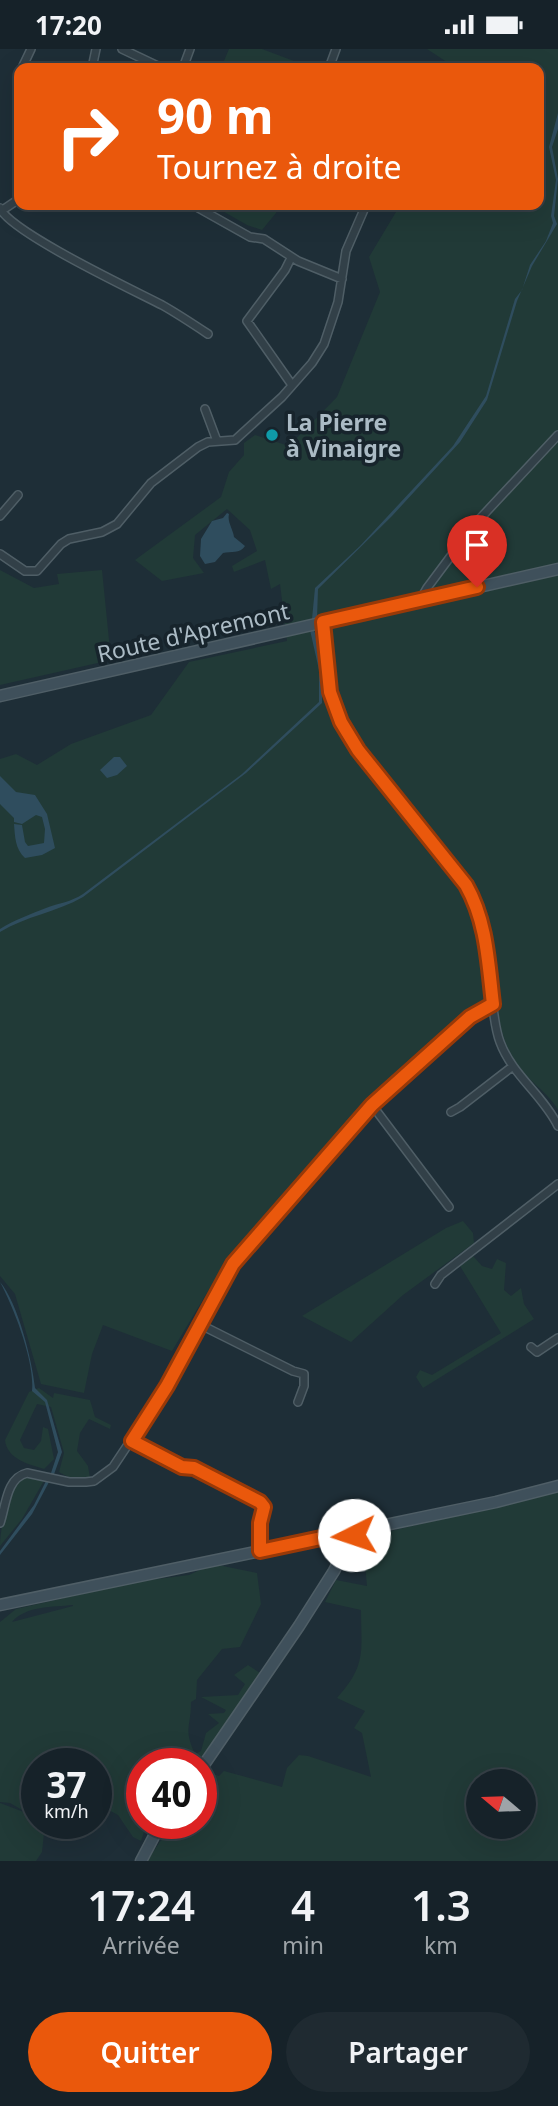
<!DOCTYPE html>
<html lang="fr">
<meta charset="utf-8">
<style>
body{margin:0;font-family:"Noto Sans",sans-serif;background:#1f2a31;color:#f1f3f6;height:100vh;display:flex;flex-direction:column;font-size:26px;white-space:nowrap}
*{box-sizing:border-box;margin:0}
p{font-size:23px;color:#9ea4a8}
.icon{flex:none;width:38px;height:38px;fill:none;stroke:currentColor;stroke-width:2;stroke-linecap:round;stroke-linejoin:round}
.map{position:relative;height:1812px;overflow:hidden}
.side{display:flex;flex-direction:column;background:#162229;flex:1}
.side>*{flex:none}
.guide{position:absolute;left:14px;top:14px;width:530px;height:147px;border-radius:14px;box-shadow:0 7px 28px #0002,0 0 0 2px #353f46;background:#ea580c;color:#fff;overflow:hidden}
.needle{width:46px;rotate:289deg}
.controls{position:absolute;left:466px;top:1720px;display:grid;gap:14px}
.controls a{display:grid;place-items:center;width:70px;height:70px;border-radius:50%;background:#162229;box-shadow:0 7px 28px #0002,0 0 0 2px #353f46;font-size:35px}
.speed{position:absolute;left:21px;top:1699px;display:flex;gap:14px;font-size:35px;font-weight:700;text-align:center}
.speed>*{display:grid;place-content:center;width:91px;height:91px;border-radius:50%;background:#162229;box-shadow:0 7px 28px #0002,0 0 0 2px #353f46;line-height:1}
.speed small{font-size:18px;font-weight:400}
.speed .limit{border:10px solid #d22;background:#fff;color:#111}
.pin{position:absolute;display:grid;place-items:center;width:60px;height:60px;color:#fff;margin:-72px -30px;border-radius:50% 50% 50% 0;rotate:-45deg;box-shadow:0 0 7px #0007}
.pin .icon{rotate:45deg}
.me{position:absolute;width:77px;margin:-38px;rotate:266deg;stroke-linejoin:round;filter:drop-shadow(0 0 5px #0008)}
.turn{display:flex;align-items:center;gap:24px;height:147px;padding:0 28px;font-size:32px}
.turn .icon{width:91px;height:91px;stroke-width:2.5}
.turn b{display:block;font-size:49px;line-height:60px}
.eta{display:flex;justify-content:space-evenly;align-items:center;height:119px;text-align:center}
.eta b{font-size:42px;font-weight:600;line-height:49px}
.cta{display:flex;gap:14px;margin-top:auto;padding:14px 28px}
.cta a{flex:1;height:80px;border-radius:42px;background:#ea580c;color:#fff;font-size:28px;font-weight:600;line-height:80px;text-align:center}
.cta a+a{background:#1f2a31;color:#f1f3f6}
.status{display:flex;justify-content:space-between;align-items:center;height:49px;padding:0 35px;background:#162229;direction:ltr}
.status svg{height:19px;fill:currentColor}
.map>svg:first-child{display:block}
.green{fill:#213a37;fill-rule:evenodd}
.water{fill:#2f4d5e}
.lines{fill:none;stroke-linecap:round;stroke-linejoin:round}
.street-casing{stroke:#4f5e66;stroke-width:10}
.secondary-casing{stroke:#4f5e66;stroke-width:13}
.street{stroke:#324048;stroke-width:7}
.secondary{stroke:#3f505b;stroke-width:10}
.route-casing{stroke:#983908;stroke-width:18}
.route{stroke:#ea580c;stroke-width:12}
.culture-dot{fill:#0f9aa8;stroke:#17242c;stroke-width:2.5}
.labels{text-anchor:middle;dominant-baseline:central;stroke-width:7;stroke-linejoin:round;paint-order:stroke}
.poi-label{font-size:23px;font-weight:bold;fill:#abbbc5;stroke:#17242c;text-anchor:start}
.street-label{font-size:23px;fill:#abbbc5;stroke:#17242c}
</style>
<div class="status"><b>17:20</b><svg viewBox="0 0 49 12"><path d="M0 12V9h3v3zM5 12V6h3v6zM10 12V3h3v9zM15 12V0h3v12zM26 1h20v11H26zM47 4h2v5h-2z"/></svg></div>
<div class="map">
<svg width="558" height="1812" viewBox="0 0 558 1812">
<rect width="100%" height="100%" fill="#1e2e37"/>
<!-- green -->
<path class="green" d="M229 0H262L310 18 221 19Z
M427 0H558V1061C551 1048 538 1039 528 1028 506 1004 500 984 497 952H485L366 1052 226 1212 172 1302 103 1276 92 1305 84 1344 41 1335 15 1245 0 1227V710L16 705 37 716 71 695 151 666 189 613 287 592 280 535 271 540 265 511 234 523 232 517 257 502 250 481 227 460 195 486 193 509 204 524 162 532 135 511 221 448 229 423 244 406V394L255 386 289 397 337 348 380 243 369 208 399 158 398 156H539V19H456Z
M212 156H278L276 164 262 181 247 176Z
M0 521 34 539 59 535 57 525 102 521 111 611 0 636Z
M463 1172 473 1184 474 1194 403 1246 351 1293 302 1267 446 1179Z
M473 1207 482 1217 492 1220 497 1210 506 1214 504 1241 511 1247 521 1239 524 1255 534 1270 423 1339 416 1328 420 1321 432 1326 501 1284 460 1217Z
M39 1339 53 1349 54 1344 90 1351 95 1368 111 1376 110 1380 89 1370 80 1384 77 1402 88 1417 90 1429H70L59 1423 64 1404 51 1358 37 1355 20 1391 24 1399 34 1401 41 1392 43 1378 48 1380 54 1410 44 1420C28 1415 7 1410 5 1391L29 1343Z
M25 1427 45 1430 22 1470 0 1497C0 1474 9 1452 17 1430Z
M558 1443V1812H147L172 1775 201 1774V1731L206 1723 219 1727 224 1722 282 1738 287 1719 299 1706 308 1707 371 1728 362 1684 354 1679 365 1662 337 1649C367 1616 361 1602 361 1561L325 1553 336 1531 367 1537 365 1514 355 1498 370 1489 378 1496V1485ZM478 1732H523V1778H478Z
M213 1515 257 1524 261 1555 240 1598 222 1600 197 1631 196 1650 191 1653C191 1679 183 1679 195 1705L201 1702 206 1684 219 1674 208 1665 224 1664 226 1661 201 1648 238 1646 245 1635 234 1626 248 1616 260 1624 198 1714 142 1715V1774L154 1775 149 1782 145 1780 141 1792 133 1788 118 1766 96 1754V1715H37V1774L45 1775 42 1803 36 1812H0V1754L29 1765 10 1754 0 1753V1573L16 1560 134 1533 189 1526ZM73 1556V1557L12 1573C25 1557 53 1558 73 1556Z"/>
<!-- water -->
<path class="water" d="M558 64V80L552 98 558 130 554 167 557 175 532 217 517 252 487 351 460 393 392 467 318 540 317 569 312 570 315 539 360 497 453 397 486 347 515 250 522 241 530 216 546 192 553 174 551 167 556 131 549 98Z
M227 464 229 465C227 473 233 480 234 488L245 497C240 505 231 502 223 504L215 513 205 515 200 507 201 490 212 472 223 469Z
M313 580 315 584 322 625V654L246 724 83 848C57 863 26 867 0 883V880C14 871 31 865 46 859 59 854 71 853 83 845L242 725 319 653V621L310 581Z
M114 708H120L127 717 117 726 107 729 100 721Z
M0 727 16 743 35 746 47 765 55 799 42 806 25 809C15 800 15 787 14 775L22 776 25 793 28 797 44 794 45 780 42 768 36 766 22 775 14 773V769L0 755Z
M0 1233C18 1254 32 1311 35 1339L47 1351 62 1403 53 1428 50 1427 58 1403 45 1353 32 1342C35 1313 14 1259 0 1233Z
M46 1432 49 1433 32 1465 0 1506V1502L34 1456Z"/>
<g class="lines">
<!-- street casing -->
<g class="street-casing">
<path id="street" d="M122 0 162 19
M22 19 31 0
M92 19 96 0
M183 19 190 0
M329 19 336 0
M193 156 250 188 264 190 298 212 342 230
M0 159C10 183 133 241 162 256 178 265 193 275 208 285
M1 162 19 150
M291 209 285 221 247 272 292 336
M205 360 217 392
M0 467 18 446
M0 505 25 522H37L61 495 69 490 102 483 117 475 151 434 198 398 208 393 235 391 282 348 312 314 324 295 338 253 346 202 366 156
M423 551V546L427 539 474 476 558 386
M323 573 330 643 341 673 358 701 466 836C486 872 487 911 492 951 494 965 495 980 500 993 512 1026 543 1046 558 1077
M372 1056 449 1158
M451 1063 460 1058 513 1017
M435 1235 441 1226 558 1135
M199 1275 293 1322 304 1325V1337L298 1353
M531 1298 537 1303 558 1289
M132 1392 182 1418 194 1419 260 1453 264 1458 260 1474V1502
M0 1474C6 1457 6 1429 27 1424L69 1433H86L94 1432 113 1418 167 1337 233 1215 377 1051 470 968 493 955"/>
</g>
<!-- secondary casing -->
<g class="secondary-casing">
<path id="secondary" d="M0 647 558 520
M0 1556 496 1453 558 1437
M201 1720 299 1577 334 1522 354 1482
M141 1812 161 1774"/>
</g>
<!-- street -->
<use href="#street" class="street"/>
<!-- secondary -->
<use href="#secondary" class="secondary"/>
</g>
<g class="lines">
<!-- route casing -->
<g class="route-casing">
<path id="route" d="M354 1486V1482L260 1502V1474L264 1458 260 1453 194 1419 182 1418 132 1392 167 1337 233 1215 372 1056 470 968 493 955C488 914 487 873 466 836L358 701 341 673 330 643 323 573 477 538"/>
</g>
<!-- route -->
<use href="#route" class="route"/>
</g>
<!-- markers -->
<circle class="culture-dot" cx="272" cy="386" r="7"/>
<g class="labels">
<!-- poi labels -->
<g class="poi-label">
<text x="286" y="373">La Pierre<tspan x="286" dy="26">à Vinaigre</tspan></text>
</g>
<!-- street labels -->
<g class="street-label">
<text transform="translate(193 583) rotate(-13)">Route d'Apremont</text>
</g>
</g>
</svg>
<div class="controls">
<a><svg class="needle" viewBox="-14 -14 28 28"><path d="M0-13l5 13h-10z" fill="#e53935"/><path d="M0 13l5-13h-10z" fill="#9ea4a8"/></svg></a>
</div>
<div class="speed"><div>37<small>km/h</small></div><div class="limit">40</div></div>
<div class="pin" style="left:477px;top:538px;background:#d93025"><svg class="icon" aria-label="arrive" viewBox="0 0 24 24"><path d="M6 21V4h12l-3 4 3 4H6"/></svg></div>
<svg class="me" style="left:354px;top:1486px" viewBox="-20 -20 40 40"><circle r="19" fill="#fff"/><path d="M0-13L10 11 0 6-10 11z" fill="#ea580c"/></svg>
<div class="guide">
<div class="turn"><svg class="icon" aria-label="right" viewBox="0 0 24 24"><path d="M7 20v-9h11M14 6l5 5-5 5"/></svg><div><b>90 m</b>Tournez à droite</div></div>
</div>
</div>
<section class="side">
<div class="eta">
<div><b>17:24</b><p>Arrivée</p></div>
<div><b>4</b><p>min</p></div>
<div><b>1.3</b><p>km</p></div>
</div>
<div class="cta"><a>Quitter</a><a>Partager</a></div>
</section>
